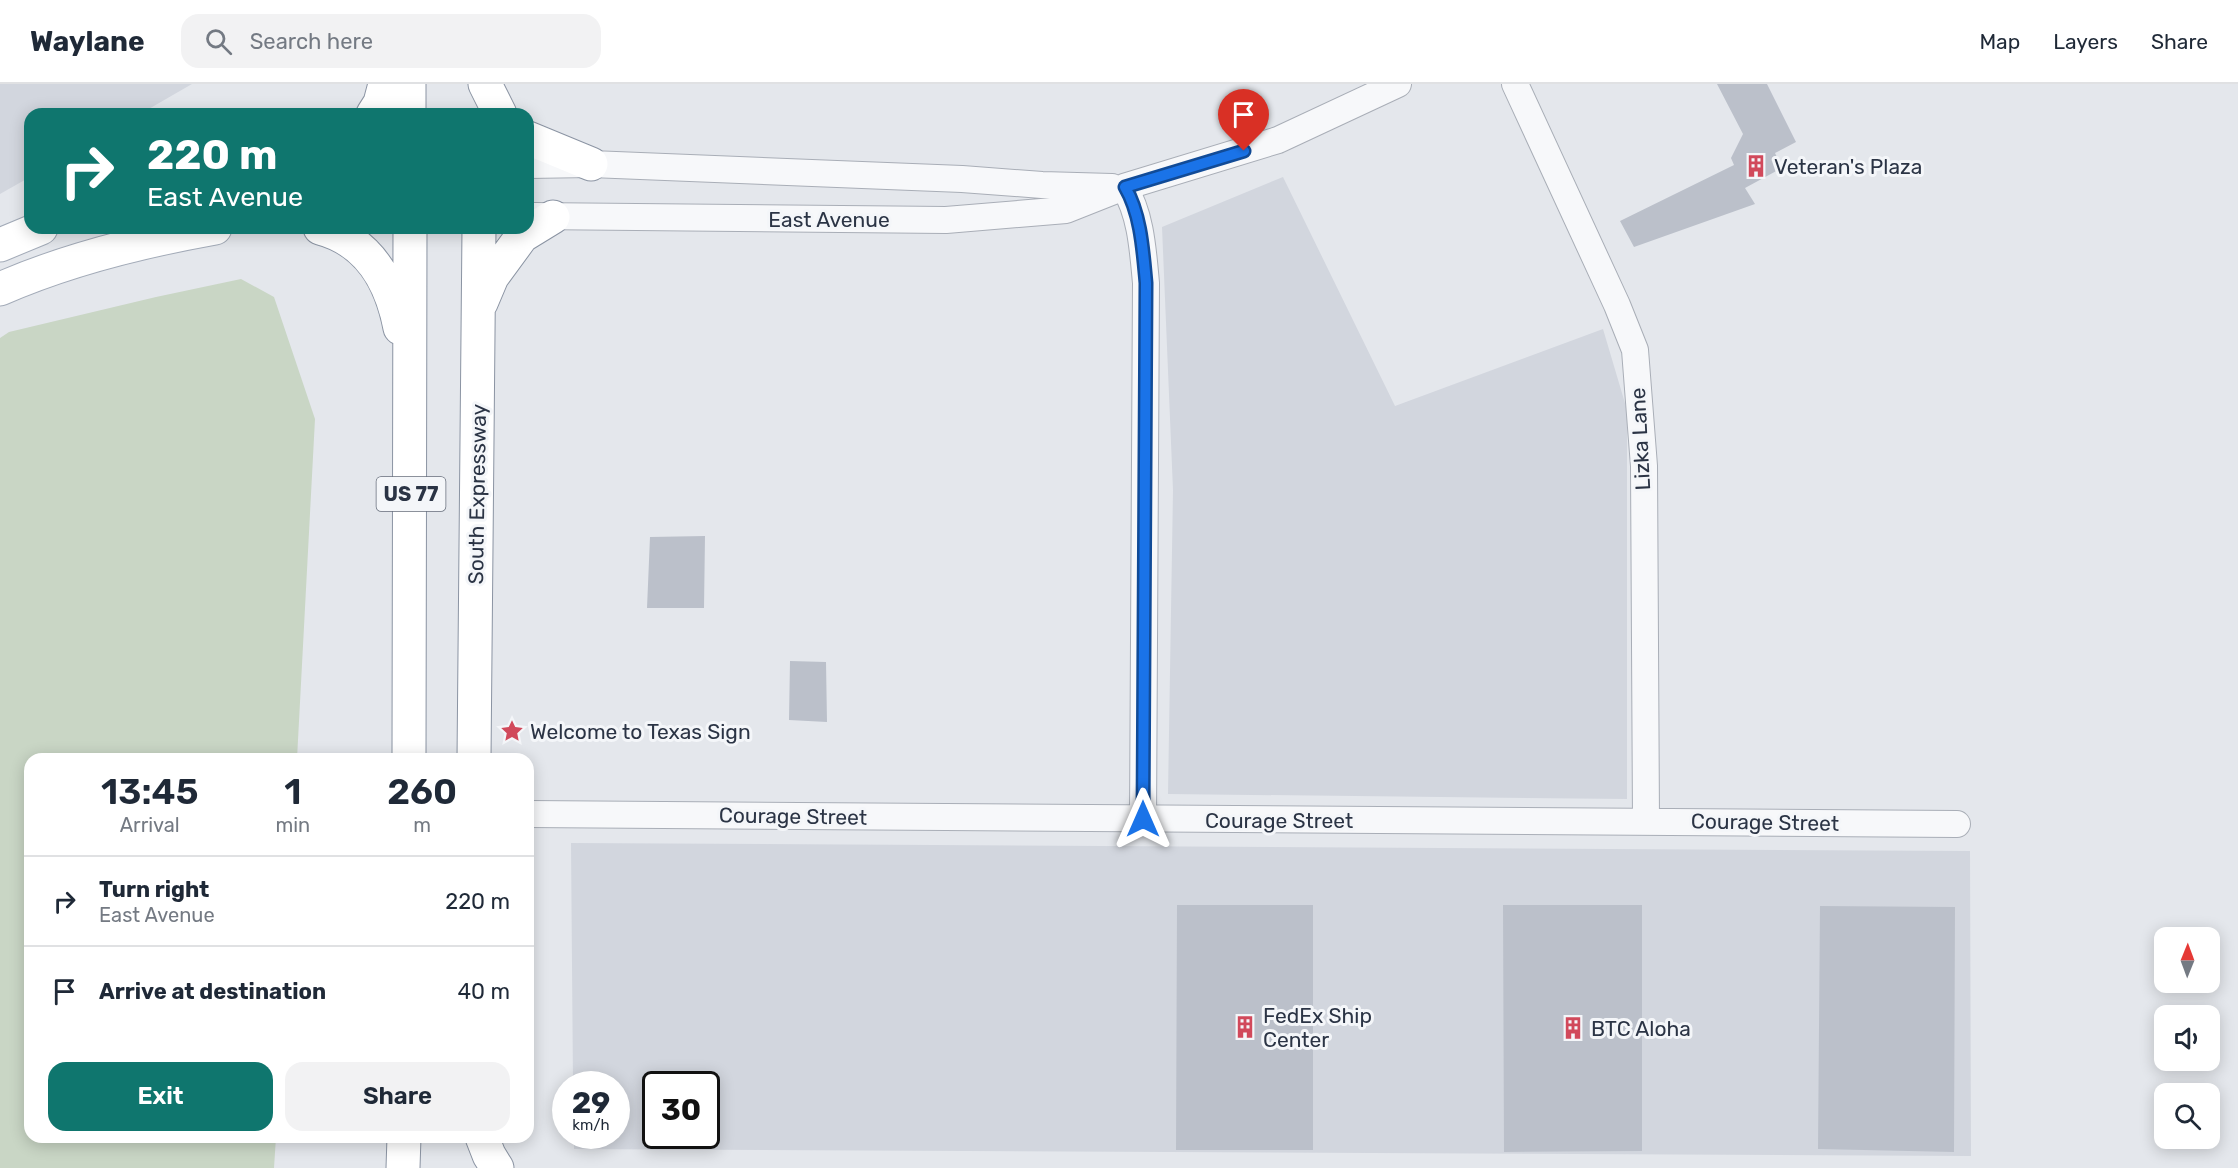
<!DOCTYPE html>
<style>
body{margin:0;font-family:Rubik,sans-serif;background:#f2f2f3;color:#1f2937;height:100vh;display:flex;flex-direction:column;font-size:22px;white-space:nowrap}
*{box-sizing:border-box;margin:0}
p{font-size:20px;color:#747a83}
.icon{flex:none;width:33px;height:33px;fill:none;stroke:currentColor;stroke-width:2;stroke-linecap:round;stroke-linejoin:round}
.map{position:relative;flex:1;overflow:hidden}
.sheet{position:absolute;left:24px;top:669px;width:510px;height:390px;display:flex;flex-direction:column;background:#fff;border-radius:18px;box-shadow:0 3px 15px #0003}
.sheet>*{flex:none}
.banner{position:absolute;left:24px;top:24px;width:510px;height:126px;border-radius:18px;box-shadow:0 3px 15px #0003;background:#0f766e;color:#fff;overflow:hidden}
.needle{width:39px;rotate:1deg}
.tools{position:absolute;left:2154px;top:843px;display:grid;gap:12px}
.tools a{display:grid;place-items:center;width:66px;height:66px;border-radius:12px;background:#fff;box-shadow:0 3px 15px #0003;font-size:30px}
.speed{position:absolute;left:552px;top:987px;display:flex;gap:12px;font-size:30px;font-weight:700;text-align:center}
.speed>*{display:grid;place-content:center;width:78px;height:78px;border-radius:50%;background:#fff;box-shadow:0 3px 15px #0003;line-height:1}
.speed small{font-size:15px;font-weight:400}
.speed .limit{border:3px solid #111;border-radius:9px;background:#fff;color:#111}
.pin{position:absolute;display:grid;place-items:center;width:51px;height:51px;color:#fff;margin:-62px -26px;border-radius:50% 50% 50% 0;rotate:-45deg;box-shadow:0 0 6px #0007}
.pin .icon{rotate:45deg}
.me{position:absolute;width:66px;margin:-33px;rotate:0deg;stroke-linejoin:round;filter:drop-shadow(0 0 4px #0008)}
.turn{display:flex;align-items:center;gap:21px;height:126px;padding:0 24px;font-size:27px}
.turn .icon{width:78px;height:78px;stroke-width:2.5}
.turn b{display:block;font-size:42px;line-height:51px}
.eta{display:flex;justify-content:space-evenly;align-items:center;height:102px;text-align:center}
.eta b{font-size:36px;font-weight:600;line-height:42px}
.primary-button{display:flex;gap:12px;margin-top:auto;padding:12px 24px}
.primary-button a{flex:1;height:69px;border-radius:18px;background:#0f766e;color:#fff;font-size:24px;font-weight:600;line-height:69px;text-align:center}
.primary-button a+a{background:#f2f2f3;color:#1f2937}
ul{padding:0;list-style:none}
li{display:flex;align-items:center;gap:18px;height:90px;padding:0 24px;border-top:2px solid #e0e1e3}
li div{flex:1}
li b{display:block;font-size:22px}
li em{font-style:normal}
header{display:flex;align-items:center;gap:36px;box-sizing:border-box;height:84px;padding:0 30px;background:#fff;border-bottom:2px solid #e0e1e3}
header strong{font-size:28px}
nav{display:flex;gap:33px;margin-inline-start:auto;font-size:21px}
.search{width:420px;height:54px;background:#f2f2f3;display:flex;align-items:center;gap:15px;box-sizing:border-box;padding:0 21px;border-radius:18px;color:#747a83;font-size:22px}
.map>svg:first-child{display:block}
.built{fill:#d2d6de;fill-rule:evenodd}
.green{fill:#c9d6c5}
.building{fill:#bbc0ca}
.lines{fill:none;stroke-linecap:round;stroke-linejoin:round}
.minor-casing{stroke:#a9aeb7;stroke-width:28}
.major-casing{stroke:#a3abb8;stroke-width:35}
.highway-casing{stroke:#8b94a3;stroke-width:35}
.minor{stroke:#f7f8fa;stroke-width:26}
.major{stroke:#fff;stroke-width:33}
.highway{stroke:#fff;stroke-width:33}
.route-casing{stroke:#114b97;stroke-width:15}
.route{stroke:#1a73e8;stroke-width:10}
.labels{text-anchor:middle;dominant-baseline:central;stroke-width:6;stroke-linejoin:round;paint-order:stroke}
.shield{fill:#f4f6f9;stroke:#676e7b;stroke-width:1.5}
.shield-label{font-size:20px;font-weight:bold;fill:#2b3445}
.poi-label{font-size:21px;fill:#2b3445;stroke:#f4f6f9;text-anchor:start}
.street-label{font-size:21px;fill:#2b3445;stroke:#f4f6f9}
</style>
<header>
<strong>Waylane</strong>
<div class="search"><svg class="icon" aria-label="search" viewBox="0 0 24 24"><circle cx="10" cy="10" r="6"/><path d="M15 15l6 6"/></svg>Search here</div>
<nav><a>Map</a><a>Layers</a><a>Share</a></nav>
</header>
<div class="map">
<svg width="2238" height="1084" viewBox="0 0 2238 1084">
<rect width="100%" height="100%" fill="#e4e7ec"/>
<!-- built -->
<path class="built" d="M0 0H192L140 30H30V93L0 110Z
M1283 93 1395 322 1603 245 1627 326V715L1168 710 1173 406 1162 143Z
M571 759 1970 767 1971 1072 574 1065V1052H616V1000H573ZM656 1000H706V1052H656Z"/>
<!-- green -->
<path class="green" d="M241 195 274 213 315 335 297 675H30V1053H276L274 1084H0V254L9 248 156 213Z"/>
<!-- building -->
<path class="building" d="M1717 0H1767L1796 58 1775 69 1782 84 1745 104 1755 120 1634 163 1620 137 1734 81 1731 74 1743 50Z
M705 452 704 524H647L650 453Z
M790 577 826 578 827 638 789 636Z
M1177 821H1313V1066H1176Z
M1503 821H1642V1067L1504 1068Z
M1820 822 1955 823 1954 1068 1818 1065Z"/>
<g class="lines">
<!-- minor casing -->
<g class="minor-casing">
<path id="minor" d="M1515 0 1617 221 1635 266 1644 382 1646 737
M528 81 591 80 962 95 1042 101 1112 103
M1124 103C1141 130 1143 167 1146 199L1143 736
M534 132 946 136 1066 126 1124 103 1278 56 1398 0
M528 730 1957 740"/>
</g>
<!-- major casing -->
<g class="major-casing">
<path id="major" d="M0 161 41 144
M0 205C68 175 142 157 215 144"/>
</g>
<!-- highway casing -->
<g class="highway-casing">
<path id="highway" d="M409 0V30
M485 0 500 30
M373 30 380 19 385 0
M528 54 591 80
M320 144C369 157 391 197 400 244
M481 219 492 193 522 152 553 133
M409 675 410 144
M474 675 479 144
M482 1053 489 1071 497 1084
M403 1084 404 1053"/>
</g>
<!-- minor -->
<use href="#minor" class="minor"/>
<!-- major -->
<use href="#major" class="major"/>
<!-- highway -->
<use href="#highway" class="highway"/>
</g>
<g class="lines">
<!-- route casing -->
<g class="route-casing">
<path id="route" d="M1143 735 1146 199C1143 167 1141 130 1125 103L1244 67"/>
</g>
<!-- route -->
<use href="#route" class="route"/>
</g>
<!-- icons -->
<defs>
<g id="building-bare" transform="scale(1.8)"><path d="M-4-6H4V6H1V3H-1V6H-4ZM-2.5-4.3h1.7v1.8h-1.7ZM.8-4.3h1.7v1.8H.8ZM-2.5-1h1.7V.8h-1.7ZM.8-1h1.7V.8H.8Z" fill="#d1495b" stroke="#f4f6f9" stroke-width="2.5" paint-order="stroke"/></g>
<g id="sight-bare" transform="scale(1.8)"><path d="M0-6L1.8-2.2L6-1.7L2.9 1.2L3.7 5.4L0 3.3L-3.7 5.4L-2.9 1.2L-6-1.7L-1.8-2.2Z" fill="#d1495b" stroke="#f4f6f9" stroke-width="2.5" paint-order="stroke"/></g>
</defs>
<g fill-rule="evenodd">
<use href="#building-bare" x="1756" y="82"/>
<use href="#sight-bare" x="512" y="647"/>
<use href="#building-bare" x="1245" y="943"/>
<use href="#building-bare" x="1573" y="944"/>
</g>
<g class="labels">
<!-- shield labels -->
<rect class="shield" x="376.5" y="393" width="69" height="34" rx="4.5"/>
<g class="shield-label">
<text x="411" y="410">US 77</text>
</g>
<!-- poi labels -->
<g class="poi-label">
<text x="1774" y="82">Veteran's Plaza</text>
<text x="530" y="647">Welcome to Texas Sign</text>
<text x="1263" y="931">FedEx Ship<tspan x="1263" dy="24">Center</tspan></text>
<text x="1591" y="944">BTC Aloha</text>
</g>
<!-- street labels -->
<g class="street-label">
<text x="829" y="135">East Avenue</text>
<text transform="translate(1640 355) rotate(-93)">Lizka Lane</text>
<text transform="translate(477 410) rotate(-89)">South Expressway</text>
<text transform="translate(793 732) rotate(1)">Courage Street</text>
<text x="1279" y="736">Courage Street</text>
<text transform="translate(1765 738) rotate(1)">Courage Street</text>
</g>
</g>
</svg>
<div class="tools">
<a><svg class="needle" viewBox="-14 -14 28 28"><path d="M0-13l5 13h-10z" fill="#e53935"/><path d="M0 13l5-13h-10z" fill="#747a83"/></svg></a>
<a><svg class="icon" aria-label="sound" viewBox="0 0 24 24"><path d="M4 9h4l5-4v14l-5-4H4zM17 9q2 3 0 6"/></svg></a>
<a><svg class="icon" aria-label="search" viewBox="0 0 24 24"><circle cx="10" cy="10" r="6"/><path d="M15 15l6 6"/></svg></a>
</div>
<div class="speed"><div>29<small>km/h</small></div><div class="limit">30</div></div>
<div class="pin" style="left:1244px;top:67px;background:#d93025"><svg class="icon" aria-label="arrive" viewBox="0 0 24 24"><path d="M6 21V4h12l-3 4 3 4H6"/></svg></div>
<svg class="me" style="left:1143px;top:735px" viewBox="-20 -20 40 40"><path d="M0-17L14 15 0 8-14 15z" fill="#1a73e8" stroke="#fff" stroke-width="4"/></svg>
<div class="banner">
<div class="turn"><svg class="icon" aria-label="right" viewBox="0 0 24 24"><path d="M7 20v-9h11M14 6l5 5-5 5"/></svg><div><b>220 m</b>East Avenue</div></div>
</div>
<section class="sheet">
<div class="eta">
<div><b>13:45</b><p>Arrival</p></div>
<div><b>1</b><p>min</p></div>
<div><b>260</b><p>m</p></div>
</div>
<ul>
<li><svg class="icon" aria-label="right" viewBox="0 0 24 24"><path d="M7 20v-9h11M14 6l5 5-5 5"/></svg><div><b>Turn right</b><p>East Avenue</p></div><em>220 m</em></li>
<li><svg class="icon" aria-label="arrive" viewBox="0 0 24 24"><path d="M6 21V4h12l-3 4 3 4H6"/></svg><div><b>Arrive at destination</b></div><em>40 m</em></li>
</ul>
<div class="primary-button"><a>Exit</a><a>Share</a></div>
</section>
</div>
